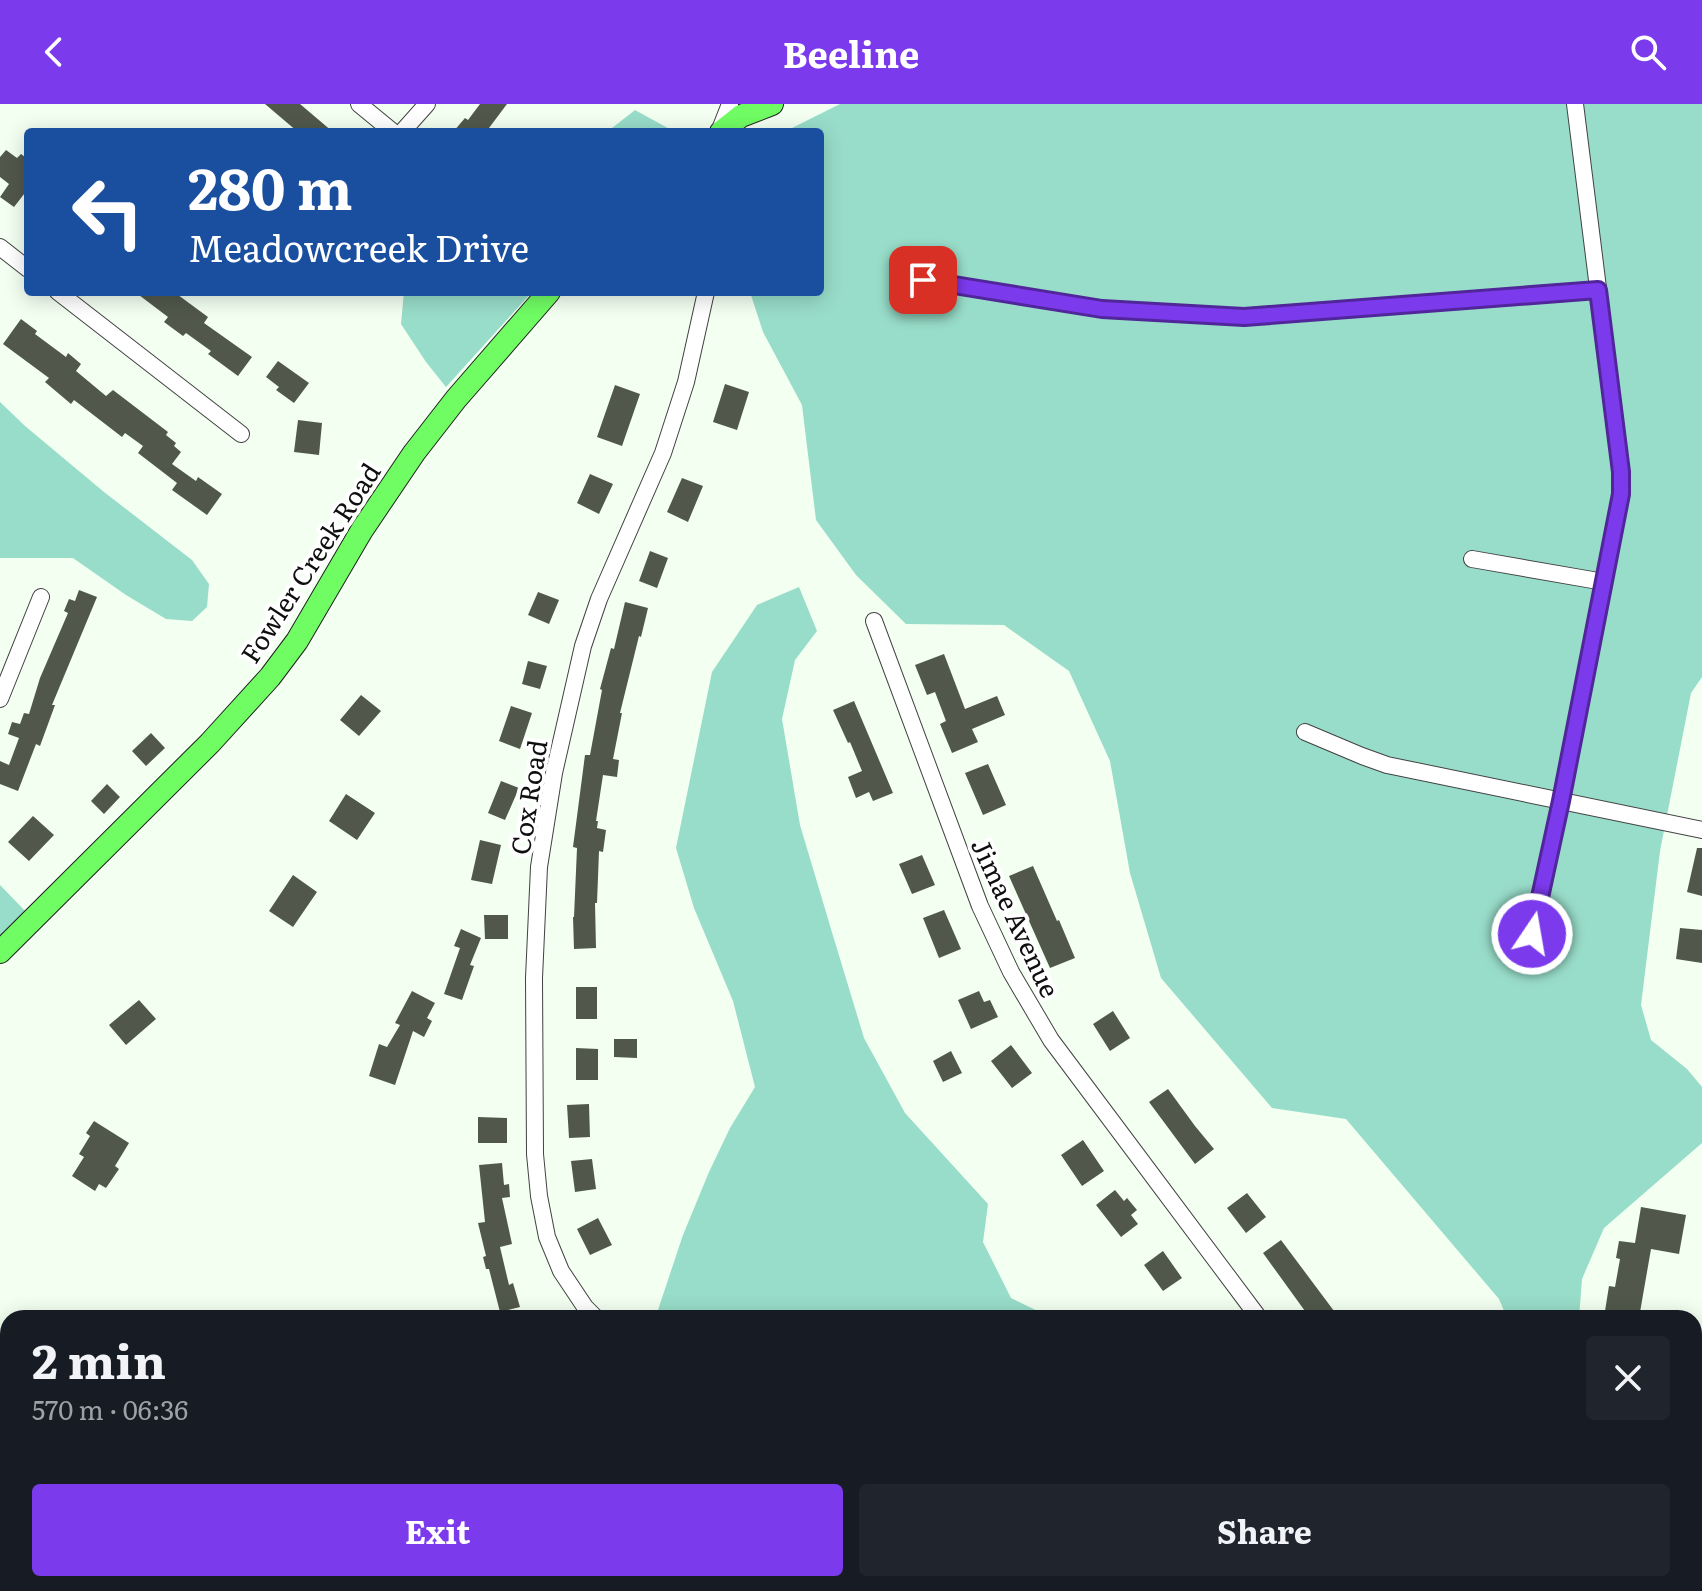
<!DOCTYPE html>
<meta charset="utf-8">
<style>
body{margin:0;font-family:Literata,serif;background:#20242c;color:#f1f3f6;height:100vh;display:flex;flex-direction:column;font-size:30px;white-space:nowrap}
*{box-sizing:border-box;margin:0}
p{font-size:26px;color:#9ea1a6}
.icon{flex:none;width:44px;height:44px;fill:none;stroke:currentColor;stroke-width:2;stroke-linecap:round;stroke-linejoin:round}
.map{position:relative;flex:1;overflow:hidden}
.details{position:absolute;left:0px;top:1206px;width:1702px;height:282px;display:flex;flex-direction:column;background:#171b24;border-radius:24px 24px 0 0;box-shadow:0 4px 20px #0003}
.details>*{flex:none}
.banner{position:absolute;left:24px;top:24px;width:800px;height:168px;border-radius:8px;box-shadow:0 4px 20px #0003;background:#1a4fa0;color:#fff;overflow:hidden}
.pin{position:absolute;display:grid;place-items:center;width:68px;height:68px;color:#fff;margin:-34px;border-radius:16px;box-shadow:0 4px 12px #0006}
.me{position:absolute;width:88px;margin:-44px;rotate:12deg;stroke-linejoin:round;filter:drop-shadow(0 0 6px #0008)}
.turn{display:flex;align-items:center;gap:28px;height:168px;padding:0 32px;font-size:36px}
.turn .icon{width:104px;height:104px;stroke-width:2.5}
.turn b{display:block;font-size:56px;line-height:68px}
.round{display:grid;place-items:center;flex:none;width:84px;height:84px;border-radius:8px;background:#20242c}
.headline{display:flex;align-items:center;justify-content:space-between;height:136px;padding:0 32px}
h1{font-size:48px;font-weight:700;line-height:60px}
.action{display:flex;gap:16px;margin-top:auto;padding:16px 32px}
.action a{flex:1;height:92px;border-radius:8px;background:#7c3aed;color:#fff;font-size:32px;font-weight:700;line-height:92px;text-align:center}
.action a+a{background:#20242c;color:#f1f3f6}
header{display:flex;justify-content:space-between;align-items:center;height:104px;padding:0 32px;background:#7c3aed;color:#fff;font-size:36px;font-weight:700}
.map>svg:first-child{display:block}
.forest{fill:#98ddc9}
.building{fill:#51584b}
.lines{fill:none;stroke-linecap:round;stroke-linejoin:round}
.minor-casing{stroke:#424242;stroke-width:18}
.major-casing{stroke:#202020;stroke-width:24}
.minor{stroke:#fff;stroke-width:16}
.major{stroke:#70fd64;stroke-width:22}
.route-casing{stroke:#51269a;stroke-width:20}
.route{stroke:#7c3aed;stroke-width:14}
.labels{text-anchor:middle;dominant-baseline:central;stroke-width:8;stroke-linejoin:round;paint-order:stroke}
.street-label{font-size:26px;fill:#0f0f0f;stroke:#fff}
</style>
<header><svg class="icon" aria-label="back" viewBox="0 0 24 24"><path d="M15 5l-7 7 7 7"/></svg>Beeline<svg class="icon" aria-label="search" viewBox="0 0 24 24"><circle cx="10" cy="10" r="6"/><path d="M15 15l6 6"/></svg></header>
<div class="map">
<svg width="1702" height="1487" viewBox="0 0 1702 1487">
<rect width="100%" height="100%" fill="#f2fff1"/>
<!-- forest -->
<path class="forest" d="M840 0H1702V573L1691 589 1660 747 1641 901 1651 936 1687 965 1702 983V1039L1604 1124 1582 1175 1579 1214H1507L1499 1195 1346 1015 1272 1004 1161 874 1130 769 1110 657 1069 567 1004 521 906 520 856 471 816 416 802 301 763 228 750 188H820V28H784Z
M635 6 675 28H607Z
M404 188H532L446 283 426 258 401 220Z
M0 298 25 322 104 388 192 456 209 480 207 503 192 517 166 515 126 491 73 454H0Z
M799 483 817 527 795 556 782 615 800 721 831 825 864 934 905 1009 988 1100 983 1138 1011 1194 1046 1211 1049 1214H659L658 1206 683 1131 709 1068 730 1024 755 983 733 897 694 804 676 744 712 568 757 501Z
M0 781 33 815 0 848Z
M1099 1480H1244L1248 1487H1104Z"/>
<!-- building -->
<path class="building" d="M265 0H300L333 28H298Z
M480 0H507L486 28H453L465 14 468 16Z
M6 46 17 54 21 50 28 55V85L14 103 0 93 9 80 0 73V53Z
M135 188H174L208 213 204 219 252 253 238 272 208 250 211 247 186 229 183 232 164 218 168 213Z
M21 215 37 227 35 230 66 253 68 249 81 260 76 267 106 292 113 286 168 328 166 331 176 339 174 342 181 348 172 360 196 377 198 373 222 390 207 411 172 386 177 379 138 349 143 342 125 329 122 333 74 296 71 300 45 278 49 274 3 240Z
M278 257 309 279 294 299 276 286 279 283 266 273Z
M725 280 749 288 737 326 713 318Z
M615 281 640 290 622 342 597 333Z
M298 316 322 319 319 351 294 348Z
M590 370 613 380 599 410 577 399Z
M682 374 703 382 688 418 667 408Z
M650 447 668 454 657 484 639 477Z
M79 486 97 493 52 601H55L40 642 36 640 18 687 0 680V657L9 661 19 634 8 630 12 618 20 620 24 609 29 610 40 574 68 509 64 507 69 495 75 497Z
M538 488 559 496 549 520 528 511Z
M625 498 648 504 641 533 639 532 620 609H622L613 655 619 656 617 673 603 671 596 717H598L597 724 606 726 603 748 599 747 597 799H595L596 844 574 845 573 813H574L577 744 573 743 585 651H590L602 586 600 585 611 544 614 545Z
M944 550 965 605 997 592 1005 611 972 625 978 638 952 649 940 620 946 617 935 588 927 591 915 561Z
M528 557 547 562 540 585 522 580Z
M361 591 381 607 359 632 340 616Z
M854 597 893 689 873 697 869 688 856 694 848 673 862 667 850 638 848 639 833 606Z
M511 602 532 609 520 645 499 637Z
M151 629 165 644 146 662 132 647Z
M988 660 1006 701 983 711 965 669Z
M501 677 519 684 505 716 488 709Z
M107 680 120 693 104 710 91 697Z
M346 690 375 709 357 736 329 717Z
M33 712 54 731 29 757 8 738Z
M480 736 501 741 492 780 471 776Z
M1697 744H1702V792L1687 788Z
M922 751 935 781 912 790 899 760Z
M1033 762 1057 817 1059 816 1075 854 1050 864 1009 772Z
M293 771 317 788 293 823 269 807Z
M944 806 961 845 939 854 923 814Z
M484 811H508V835H485Z
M1680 824 1702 826V859L1676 855Z
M461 825 481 834 470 861 474 862 462 896 444 890 460 844 454 842Z
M576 883H597V915H576Z
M412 887 435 899 427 914 432 917 424 933 413 927 395 981 369 972 379 940 387 943 400 921 395 919Z
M979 887 984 898 990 896 998 913 971 925 958 896Z
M139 896 156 915 126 941 109 921Z
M1113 907 1130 934 1110 947 1093 920Z
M614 935H637V954L614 953Z
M1011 941 1032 969 1012 984 991 957Z
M576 944 598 945V976H576Z
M951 947 962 969 943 978 933 957Z
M1168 985 1195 1022 1214 1045 1195 1060 1149 998Z
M589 1000 590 1033 569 1034 567 1001Z
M478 1013 507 1014V1039H478Z
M94 1017 129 1039 115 1062 119 1065 106 1084 99 1080 95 1087 72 1072 84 1053 79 1050 90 1032 86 1029Z
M1083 1036 1104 1067 1082 1082 1061 1051Z
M592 1055 596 1085 575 1088 571 1057Z
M502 1059 504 1081 509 1080 510 1093 502 1094 512 1140 500 1143 509 1181 513 1179 520 1203 500 1208 489 1165H486L483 1153 486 1152 478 1119 485 1118 479 1061Z
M1115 1086 1124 1097 1127 1094 1137 1106 1131 1111 1138 1120 1121 1133 1096 1101Z
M1247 1089 1266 1113 1246 1129 1227 1104Z
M1641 1103 1686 1111 1679 1150 1651 1145 1639 1214H1608L1609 1208 1605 1207 1609 1182 1615 1183 1620 1155 1616 1154 1619 1137 1635 1139Z
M598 1114 612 1141 590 1151 577 1125Z
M1281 1136 1334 1207 1324 1214H1310L1263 1149Z
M1163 1147 1182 1174 1163 1187 1144 1161Z"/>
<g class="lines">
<!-- minor casing -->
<g class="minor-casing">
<path id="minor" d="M359 0 393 28
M402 28 427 0
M719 28 730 0
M0 143 28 165
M923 176 1102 205 1244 213 1598 186
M58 188 241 330
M1472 455 1604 478
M874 517 980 802 1011 868 1051 936 1259 1214
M0 595 41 493
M1305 628 1362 652 1387 661 1702 726
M1532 830 1561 697 1621 390V368L1575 0
M596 1214 585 1203 561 1167 547 1133 539 1092 535 1050 534 874 539 763 554 669 583 542 599 495 663 349 686 278 706 188
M0 1477 5 1487
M890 1480 897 1487
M1375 1480 1377 1487
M294 1487 308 1480"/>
</g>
<!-- major casing -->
<g class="major-casing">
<path id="major" d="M721 28 741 12 772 0
M0 848 210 639 270 573 297 537 362 426 414 349 456 295 549 188"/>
</g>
<!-- minor -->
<use href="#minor" class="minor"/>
<!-- major -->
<use href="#major" class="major"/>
</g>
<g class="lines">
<!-- route casing -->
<g class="route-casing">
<path id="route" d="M923 176 1102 205 1244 213 1598 186 1621 368V390L1561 697 1532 830"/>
</g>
<!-- route -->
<use href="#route" class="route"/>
</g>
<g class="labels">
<!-- street labels -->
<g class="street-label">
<text transform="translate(309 458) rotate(-57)">Fowler Creek Road</text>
<text transform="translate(527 693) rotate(-81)">Cox Road</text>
<text transform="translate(1017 813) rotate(65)">Jimae Avenue</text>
</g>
</g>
</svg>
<div class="pin" style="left:923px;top:176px;background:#d93025"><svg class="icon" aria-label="arrive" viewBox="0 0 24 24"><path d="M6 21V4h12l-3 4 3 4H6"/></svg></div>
<svg class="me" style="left:1532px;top:830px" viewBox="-20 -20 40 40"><circle r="17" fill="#7c3aed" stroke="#fff" stroke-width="3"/><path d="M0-11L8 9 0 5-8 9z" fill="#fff"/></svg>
<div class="banner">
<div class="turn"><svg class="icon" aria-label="left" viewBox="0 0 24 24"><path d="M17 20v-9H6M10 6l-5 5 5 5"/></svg><div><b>280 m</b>Meadowcreek Drive</div></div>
</div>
<section class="details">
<div class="headline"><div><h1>2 min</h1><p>570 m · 06:36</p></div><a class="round"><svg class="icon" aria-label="close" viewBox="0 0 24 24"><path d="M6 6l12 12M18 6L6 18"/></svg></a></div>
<div class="action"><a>Exit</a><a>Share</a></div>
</section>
</div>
